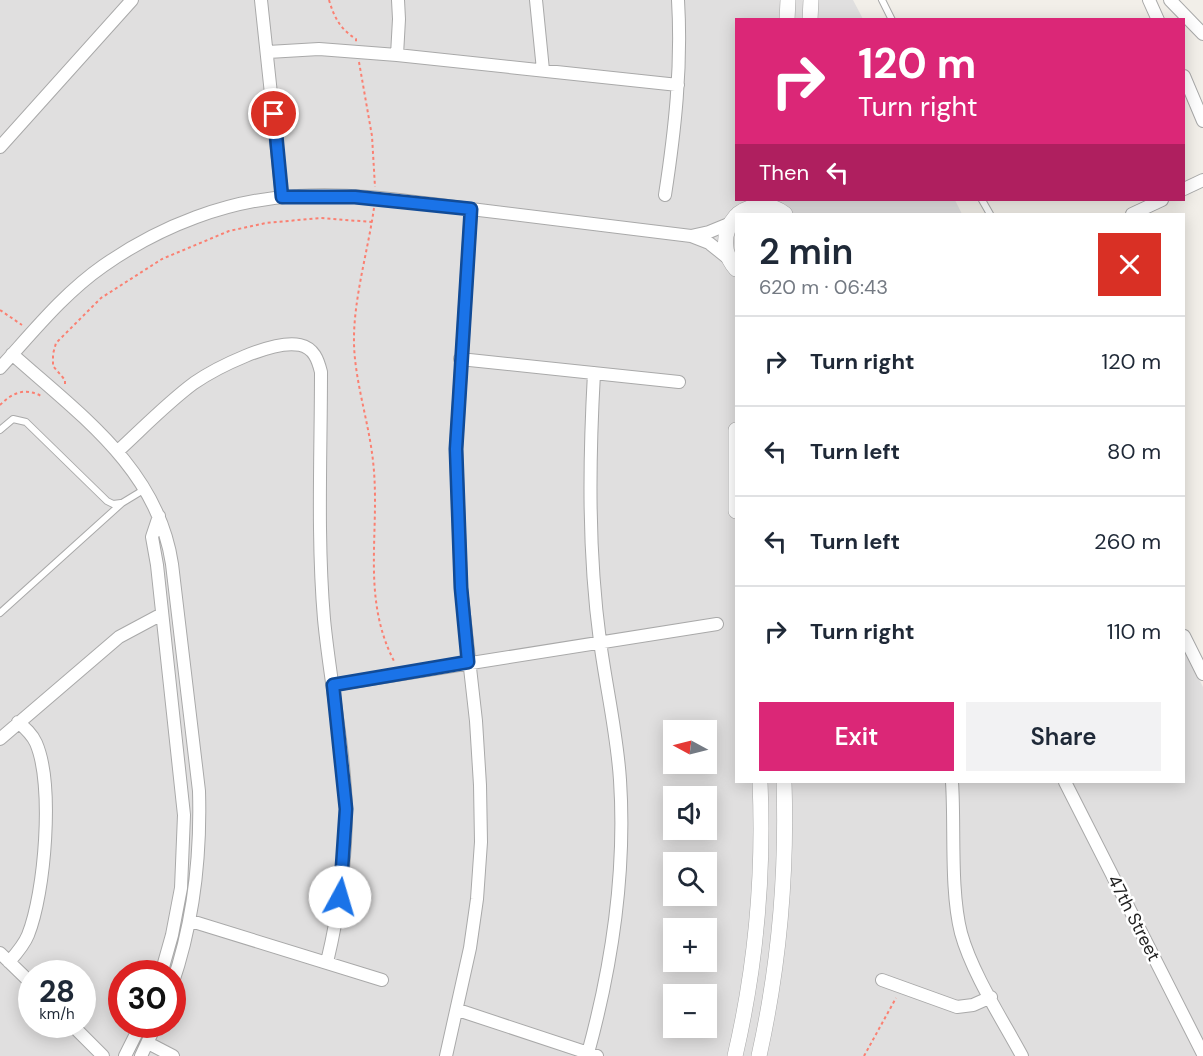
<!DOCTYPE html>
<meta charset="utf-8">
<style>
body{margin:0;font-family:"DM Sans",sans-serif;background:#f2f2f3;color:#1f2937;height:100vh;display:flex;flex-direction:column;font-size:22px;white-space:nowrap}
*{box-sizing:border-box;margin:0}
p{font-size:20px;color:#747a83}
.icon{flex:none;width:33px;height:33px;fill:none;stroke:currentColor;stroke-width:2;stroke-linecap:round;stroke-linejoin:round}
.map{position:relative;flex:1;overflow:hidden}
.panel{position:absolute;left:735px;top:213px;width:450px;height:570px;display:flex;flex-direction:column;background:#fff;border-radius:0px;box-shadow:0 3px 15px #0003}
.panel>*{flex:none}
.guide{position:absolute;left:735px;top:18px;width:450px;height:183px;border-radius:0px;box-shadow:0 3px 15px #0003;background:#db2777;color:#fff;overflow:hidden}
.needle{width:39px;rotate:277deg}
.tools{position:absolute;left:663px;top:720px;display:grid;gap:12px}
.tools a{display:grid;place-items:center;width:54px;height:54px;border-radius:0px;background:#fff;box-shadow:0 3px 15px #0003;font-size:30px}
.speed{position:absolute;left:18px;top:960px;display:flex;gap:12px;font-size:30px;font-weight:700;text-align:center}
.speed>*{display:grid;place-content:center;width:78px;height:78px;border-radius:50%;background:#fff;box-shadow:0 3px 15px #0003;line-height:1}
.speed small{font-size:15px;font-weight:400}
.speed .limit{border:9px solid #d22;background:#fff;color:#111}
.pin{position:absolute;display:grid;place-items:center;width:51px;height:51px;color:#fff;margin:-26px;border:3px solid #fff;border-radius:50%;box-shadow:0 2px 6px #0007}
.me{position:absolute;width:66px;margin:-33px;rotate:6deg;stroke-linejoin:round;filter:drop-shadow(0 0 4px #0008)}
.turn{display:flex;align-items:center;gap:21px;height:126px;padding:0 24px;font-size:27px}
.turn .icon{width:78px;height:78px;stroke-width:2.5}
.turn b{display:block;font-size:42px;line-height:51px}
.then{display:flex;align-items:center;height:57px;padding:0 24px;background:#0003;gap:12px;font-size:22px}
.round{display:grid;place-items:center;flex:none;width:63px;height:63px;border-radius:0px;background:#f2f2f3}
.summary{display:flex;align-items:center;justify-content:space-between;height:102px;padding:0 24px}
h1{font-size:36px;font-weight:600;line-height:45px}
.action{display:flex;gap:12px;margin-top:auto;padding:12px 24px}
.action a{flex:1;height:69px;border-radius:0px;background:#db2777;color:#fff;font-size:24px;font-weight:600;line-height:69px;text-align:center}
.action a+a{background:#f2f2f3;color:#1f2937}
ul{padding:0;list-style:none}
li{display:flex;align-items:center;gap:18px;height:90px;padding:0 24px;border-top:2px solid #e0e1e3}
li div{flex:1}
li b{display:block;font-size:22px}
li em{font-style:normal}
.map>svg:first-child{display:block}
.residential{fill:#e0dfdf;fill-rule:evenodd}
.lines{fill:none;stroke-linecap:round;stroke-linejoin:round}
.service-casing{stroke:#a9a9a9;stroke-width:8}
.minor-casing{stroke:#a9a9a9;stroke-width:14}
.tertiary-casing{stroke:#a9a9a9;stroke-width:16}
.path{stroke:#fa8072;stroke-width:2;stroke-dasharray:3 3;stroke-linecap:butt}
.service{stroke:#fff;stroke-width:6}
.minor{stroke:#fff;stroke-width:12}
.tertiary{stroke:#fff;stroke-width:15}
.route-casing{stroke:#114b97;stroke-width:15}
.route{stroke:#1a73e8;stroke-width:10}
.labels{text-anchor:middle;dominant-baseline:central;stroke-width:5;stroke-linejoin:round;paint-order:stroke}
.street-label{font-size:18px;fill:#222;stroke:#fff}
</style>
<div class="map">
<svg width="1203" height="1056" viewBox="0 0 1203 1056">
<rect width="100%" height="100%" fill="#f2efe9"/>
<!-- residential -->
<path class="residential" d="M0 0H853L863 19 736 20V200H955L962 214H736V782H1184V649L1203 687V1056H0ZM674 730H706V764H674ZM674 796H706V830H674ZM674 862H706V896H674ZM674 928H706V962H674ZM32 974H82V1024H32ZM122 974H172V1024H122ZM674 994H706V1028H674Z"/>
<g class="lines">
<!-- service casing -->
<g class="service-casing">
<path id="service" d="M882 0 892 20
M982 200 990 214
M0 430 13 419 26 422 107 501 113 504 121 503
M0 613 122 503 145 489"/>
</g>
<!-- minor casing -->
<g class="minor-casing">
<path id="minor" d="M261 0 282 197
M536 0 543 70
M1149 0 1158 20
M1170 0 1203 34
M268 52 319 49 397 55 678 85
M397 55 399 19 398 0
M1184 76 1203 121
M0 147 132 0
M1184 189 1203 180
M665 195C675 130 682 66 678 0
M1132 214 1162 200
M691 236 709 232 731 223
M12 354C79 414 158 469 172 564L199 791C201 858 194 921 172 985
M460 359 679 382
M0 368C33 332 63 294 103 266 160 226 229 199 298 196 358 192 420 203 479 210 550 219 621 227 691 236L709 243 729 259
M118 451C143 428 167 403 194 383 216 368 273 339 300 345 314 348 318 360 321 372 321 454 317 537 324 619 330 682 344 745 346 809 346 861 339 912 327 962
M159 516 152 537 157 565 184 815 181 888 172 935 161 974
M1184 636 1203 674
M333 685 717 624
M0 739 119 637 162 614
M952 782C955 827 950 890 961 933 972 973 1002 1019 1022 1056
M1065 782 1203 1054
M191 921 382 980
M0 953 32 984
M9 962C16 954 24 945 28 935 45 893 54 784 36 743 32 734 25 728 18 722
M882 980 957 1007 973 1005 991 997
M458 1010 597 1056
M71 1024 103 1056
M148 1043 173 1056
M588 1053C612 965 626 872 620 780 617 733 606 687 600 641 588 552 589 463 594 373
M125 1056 141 1024
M141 1056 156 1024
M446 1056 470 948 477 899 481 842 480 785 476 721 461 588 456 449 471 209"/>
</g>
<!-- tertiary casing -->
<g class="tertiary-casing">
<path id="tertiary" d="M787 20 788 0
M810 20 811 0
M738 214C753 203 771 203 785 214
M736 216C722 232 722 253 736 269
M736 430V511
M735 1056C756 966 764 873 760 782
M759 1056C779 966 787 873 784 782"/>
</g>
<!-- path -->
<path class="path" d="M329 0C334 17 340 29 356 39V42
M359 62 372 136 375 187
M374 208C368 251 353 300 354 344 355 382 369 423 373 461 381 531 360 597 395 663
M0 310 22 325
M65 384V380L53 366V354L56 343 101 298 162 259 229 231 266 223 320 218 372 222
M0 405C13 392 26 387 43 397
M864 1056 896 998"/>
<!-- service -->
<use href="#service" class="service"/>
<!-- minor -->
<use href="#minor" class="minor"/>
<!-- tertiary -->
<use href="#tertiary" class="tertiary"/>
</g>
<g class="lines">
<!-- route casing -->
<g class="route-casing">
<path id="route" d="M274 114 282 197H355L471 209 456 449 461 588 468 662 333 685 346 809 340 897"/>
</g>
<!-- route -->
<use href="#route" class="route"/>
</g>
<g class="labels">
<!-- street labels -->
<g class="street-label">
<text transform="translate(1134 918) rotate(63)">47th Street</text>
</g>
</g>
</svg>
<div class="tools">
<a><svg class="needle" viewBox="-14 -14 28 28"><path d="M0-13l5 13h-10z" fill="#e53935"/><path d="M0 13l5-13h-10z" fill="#747a83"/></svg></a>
<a><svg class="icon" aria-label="sound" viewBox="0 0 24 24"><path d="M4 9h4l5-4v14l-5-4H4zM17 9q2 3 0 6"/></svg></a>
<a><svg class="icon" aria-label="search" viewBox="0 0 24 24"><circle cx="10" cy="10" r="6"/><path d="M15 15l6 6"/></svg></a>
<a>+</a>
<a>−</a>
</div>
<div class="speed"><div>28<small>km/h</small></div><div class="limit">30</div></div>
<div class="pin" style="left:274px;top:114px;background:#d93025"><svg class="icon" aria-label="arrive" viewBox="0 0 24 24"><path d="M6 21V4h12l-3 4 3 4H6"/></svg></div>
<svg class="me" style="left:340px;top:897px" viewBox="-20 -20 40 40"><circle r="19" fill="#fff"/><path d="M0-13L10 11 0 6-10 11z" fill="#1a73e8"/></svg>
<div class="guide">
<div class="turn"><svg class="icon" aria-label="right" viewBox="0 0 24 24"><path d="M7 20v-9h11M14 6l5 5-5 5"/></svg><div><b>120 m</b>Turn right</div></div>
<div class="then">Then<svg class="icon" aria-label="left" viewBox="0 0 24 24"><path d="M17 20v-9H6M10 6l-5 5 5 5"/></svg></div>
</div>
<section class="panel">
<div class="summary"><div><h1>2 min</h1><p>620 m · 06:43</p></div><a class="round" style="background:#d93025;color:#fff"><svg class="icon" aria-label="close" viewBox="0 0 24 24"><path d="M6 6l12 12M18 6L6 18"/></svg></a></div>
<ul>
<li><svg class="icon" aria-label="right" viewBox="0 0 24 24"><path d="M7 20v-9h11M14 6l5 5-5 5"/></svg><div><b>Turn right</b></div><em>120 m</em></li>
<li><svg class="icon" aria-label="left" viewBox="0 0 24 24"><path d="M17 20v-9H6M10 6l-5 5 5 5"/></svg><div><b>Turn left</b></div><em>80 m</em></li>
<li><svg class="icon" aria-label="left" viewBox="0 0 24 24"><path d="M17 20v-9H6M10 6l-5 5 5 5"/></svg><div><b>Turn left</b></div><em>260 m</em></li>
<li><svg class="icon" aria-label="right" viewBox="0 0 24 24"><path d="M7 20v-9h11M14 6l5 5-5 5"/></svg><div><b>Turn right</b></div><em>110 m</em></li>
</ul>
<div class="action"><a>Exit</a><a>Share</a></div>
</section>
</div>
